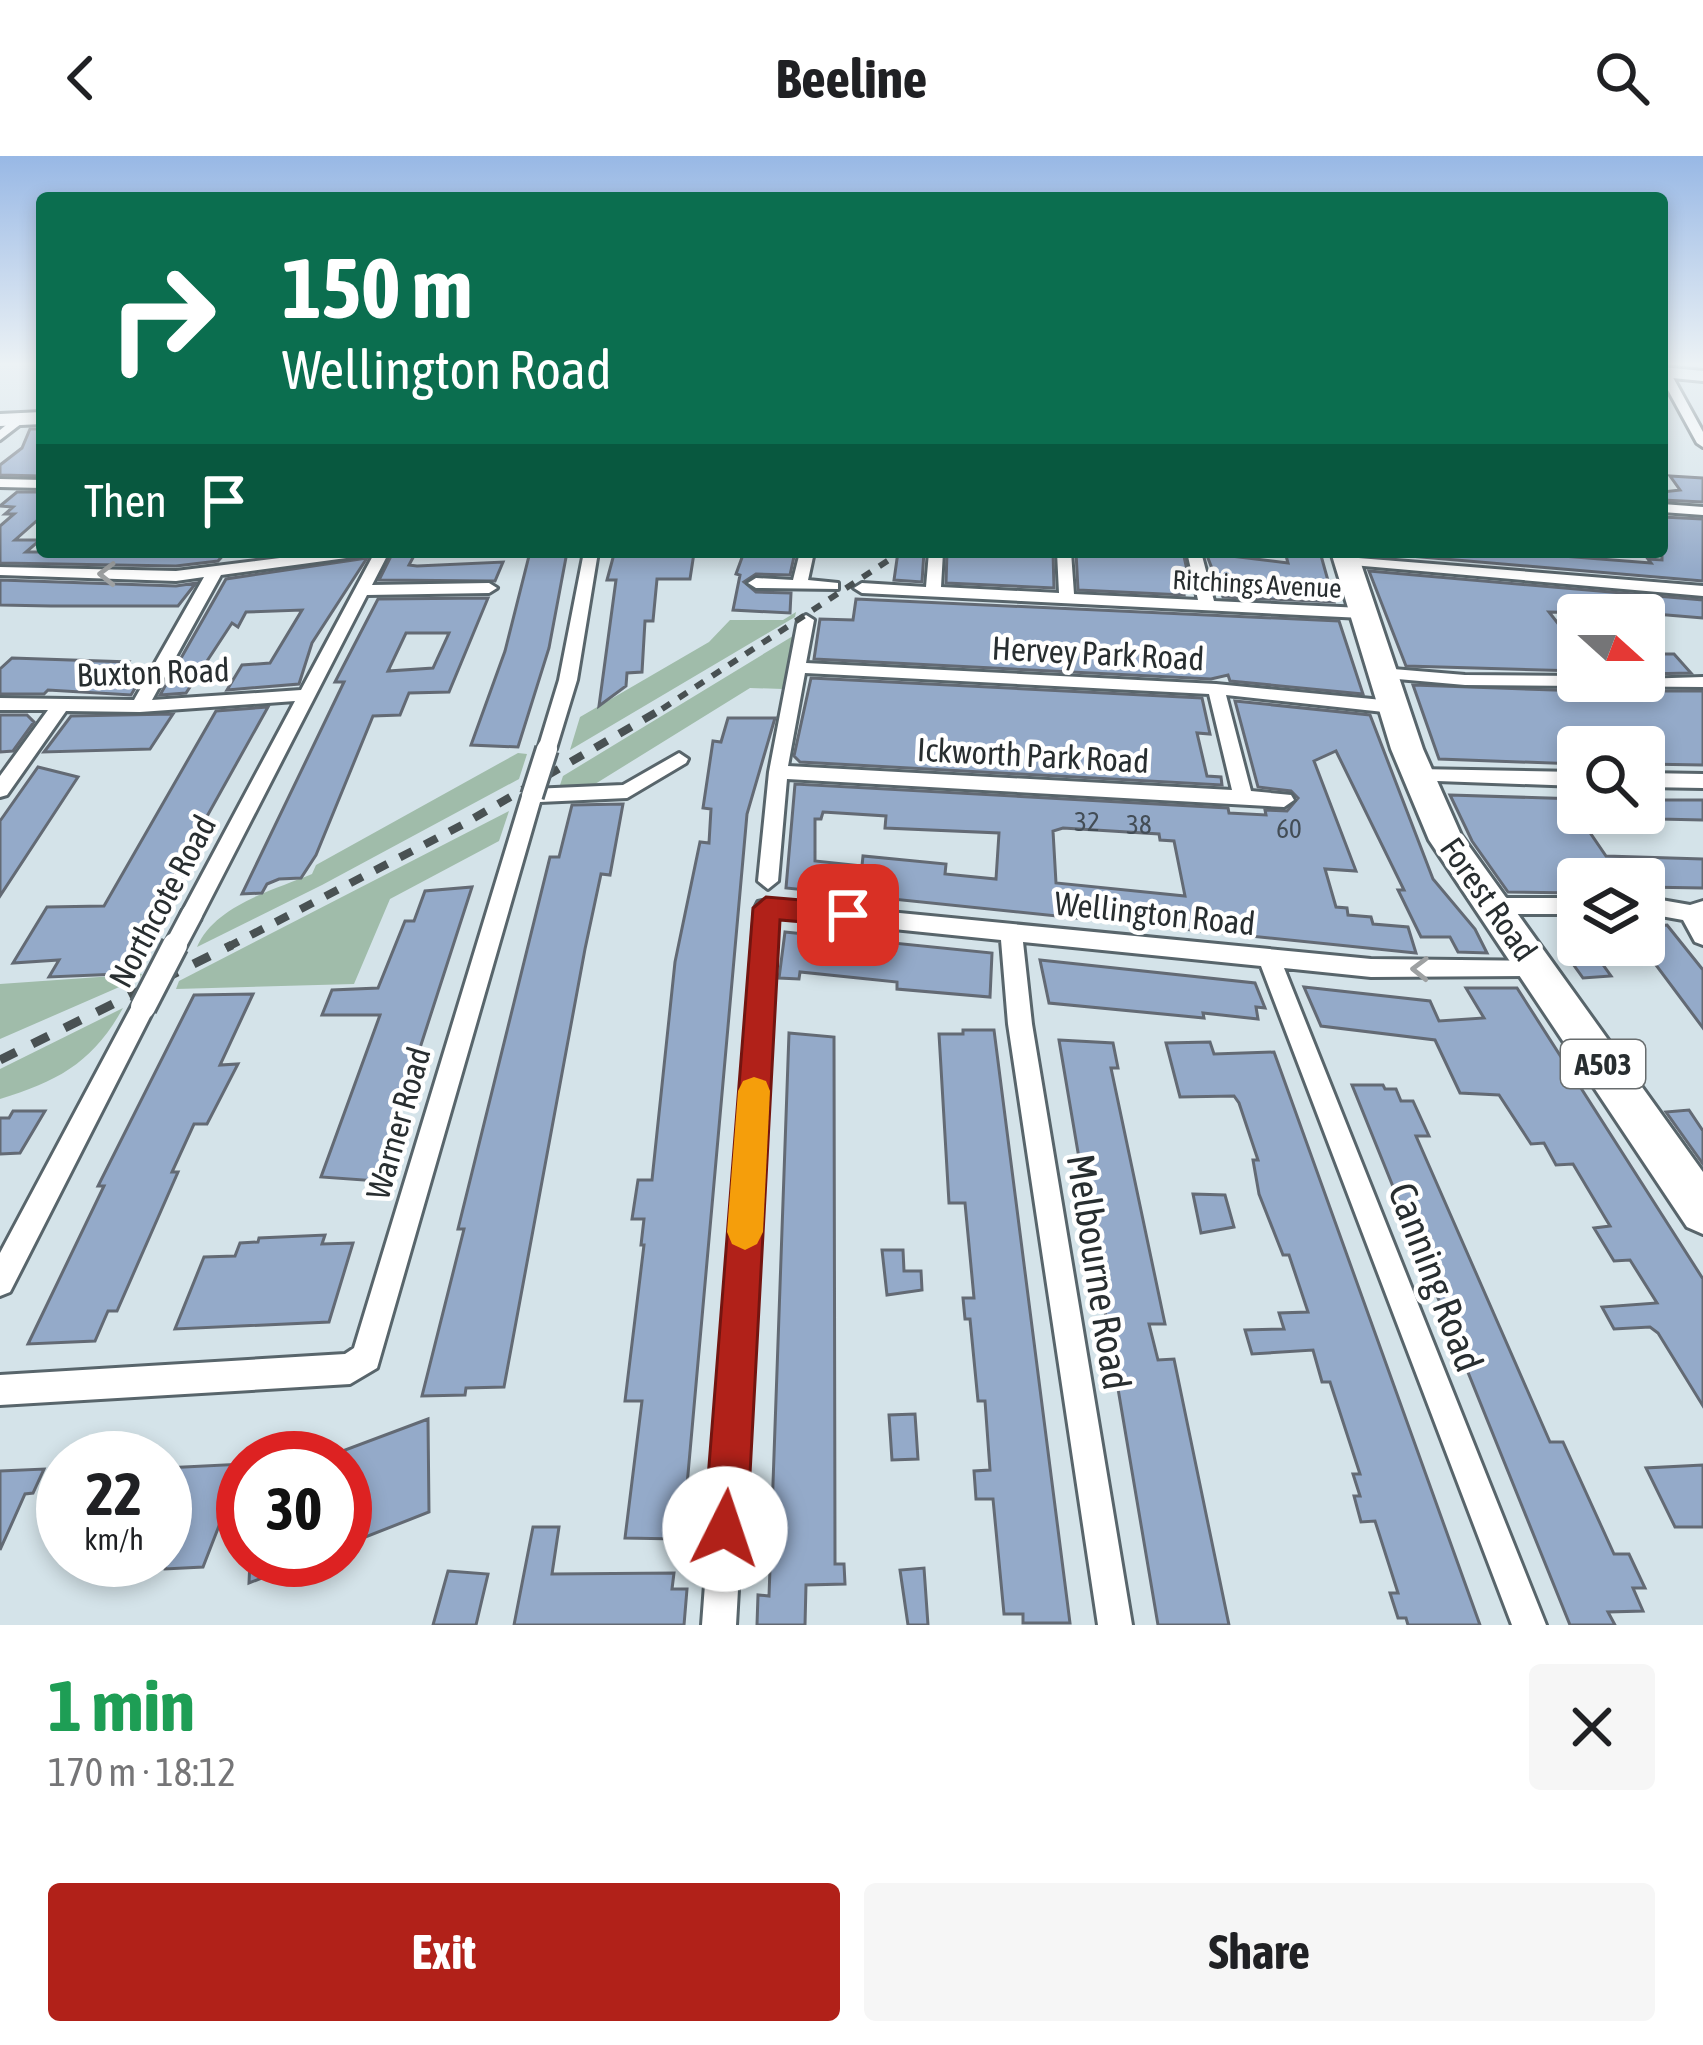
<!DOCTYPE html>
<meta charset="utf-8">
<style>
body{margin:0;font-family:"Asap Condensed",sans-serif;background:#f6f6f6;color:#202124;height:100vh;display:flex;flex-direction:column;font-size:45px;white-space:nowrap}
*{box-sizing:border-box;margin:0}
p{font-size:39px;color:#757577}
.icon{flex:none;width:66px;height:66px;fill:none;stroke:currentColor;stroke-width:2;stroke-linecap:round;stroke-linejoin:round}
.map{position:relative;height:1469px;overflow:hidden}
.details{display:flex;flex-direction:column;background:#fff;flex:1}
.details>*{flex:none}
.top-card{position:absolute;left:36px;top:36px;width:1632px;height:366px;border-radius:12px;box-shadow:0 6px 18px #0003;background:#0b6e4f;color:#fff;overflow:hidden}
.needle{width:78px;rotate:111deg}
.controls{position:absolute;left:1557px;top:438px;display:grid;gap:24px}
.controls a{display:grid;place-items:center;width:108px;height:108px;border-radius:12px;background:#fff;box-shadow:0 6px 18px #0003;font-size:60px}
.speed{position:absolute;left:36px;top:1275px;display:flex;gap:24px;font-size:60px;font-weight:700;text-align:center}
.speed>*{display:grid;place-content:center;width:156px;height:156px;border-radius:50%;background:#fff;box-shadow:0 6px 18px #0003;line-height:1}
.speed small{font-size:30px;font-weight:400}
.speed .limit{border:18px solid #d22;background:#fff;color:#111}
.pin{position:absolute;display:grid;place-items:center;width:102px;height:102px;color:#fff;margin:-51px;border-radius:24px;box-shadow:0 6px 18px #0006}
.me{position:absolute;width:132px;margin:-66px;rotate:4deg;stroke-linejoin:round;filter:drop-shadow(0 0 9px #0008)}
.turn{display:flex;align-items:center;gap:42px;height:252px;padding:0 48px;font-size:54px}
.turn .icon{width:156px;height:156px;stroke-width:2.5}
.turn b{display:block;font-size:84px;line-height:102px}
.then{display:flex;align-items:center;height:114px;padding:0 48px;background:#0003;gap:24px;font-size:45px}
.round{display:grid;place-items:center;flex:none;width:126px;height:126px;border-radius:12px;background:#f6f6f6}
.overview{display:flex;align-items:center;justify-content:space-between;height:204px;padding:0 48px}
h1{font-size:72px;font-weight:700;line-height:90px;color:#1e9e55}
.cta{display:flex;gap:24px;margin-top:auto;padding:24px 48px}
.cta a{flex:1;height:138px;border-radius:12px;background:#b12119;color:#fff;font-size:48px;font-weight:700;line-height:138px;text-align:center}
.cta a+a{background:#f6f6f6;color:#202124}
header{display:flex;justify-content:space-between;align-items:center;height:156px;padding:0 48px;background:#fff;font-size:54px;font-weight:700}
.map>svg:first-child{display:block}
.green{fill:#a0bcaa}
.building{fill:#94aac9;stroke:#636a74;stroke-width:3;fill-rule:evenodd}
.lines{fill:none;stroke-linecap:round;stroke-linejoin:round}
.street-casing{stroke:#58656b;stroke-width:6}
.secondary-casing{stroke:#58656b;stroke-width:6}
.primary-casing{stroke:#58656b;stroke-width:6}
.street{fill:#fff;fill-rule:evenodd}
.secondary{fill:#fff;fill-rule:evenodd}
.primary{fill:#fff;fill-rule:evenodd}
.rail-far2{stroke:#495153;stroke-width:6;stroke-dasharray:10 10;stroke-linecap:butt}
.rail-far1{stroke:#495153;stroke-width:8;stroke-dasharray:14 14;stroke-linecap:butt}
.rail{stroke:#495153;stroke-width:9;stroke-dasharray:18 18;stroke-linecap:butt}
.street-bridge-far1-casing{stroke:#58656b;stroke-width:26;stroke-linecap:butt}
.street-bridge-casing{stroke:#58656b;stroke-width:30;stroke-linecap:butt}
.street-bridge-far1{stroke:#fff;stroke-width:20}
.street-bridge{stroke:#fff;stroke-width:24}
.oneway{stroke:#9ea1a2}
.route{fill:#b12119;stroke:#731510;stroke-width:3}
.slow{fill:#f59e0b}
.labels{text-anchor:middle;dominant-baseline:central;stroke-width:9;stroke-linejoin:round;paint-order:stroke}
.far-street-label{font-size:27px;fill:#282e30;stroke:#fff}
.number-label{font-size:27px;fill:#434d56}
.shield{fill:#fff;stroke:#686d6e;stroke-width:3}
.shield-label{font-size:30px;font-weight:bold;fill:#282e30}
.street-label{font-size:33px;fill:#282e30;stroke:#fff}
.near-street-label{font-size:39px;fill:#282e30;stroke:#fff}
</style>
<header><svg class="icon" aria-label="back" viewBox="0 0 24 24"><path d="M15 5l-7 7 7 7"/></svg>Beeline<svg class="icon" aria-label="search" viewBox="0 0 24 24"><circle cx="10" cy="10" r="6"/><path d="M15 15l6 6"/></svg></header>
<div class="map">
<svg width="1703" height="1469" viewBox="0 0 1703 1469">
<rect width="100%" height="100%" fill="#d4e3e9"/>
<!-- green -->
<path class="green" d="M796 456 795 461 570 594 580 561 709 486 730 464H783Z
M793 480 783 533 750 532 587 633 558 635 563 620Z
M518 597 527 598 519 623 322 729 197 791C215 749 274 734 312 718L316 709Z
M509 655 499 685 390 743 354 828 176 833 179 825Z
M142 818 140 822 0 883V828Z
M123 852C93 906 59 925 0 943V913Z"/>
<!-- building -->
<path class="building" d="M30 273H42V320L0 319V309L22 292Z
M1670 320 1703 322V346L1662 344V336L1680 334Z
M17 336H42V360L15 384H40L26 396H226L218 405 176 410 0 407V370L14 358H5L13 351 0 350Z
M1662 361 1703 363V425L1363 396 1437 401 1435 396H1510L1651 407 1648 403 1662 404Z
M393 396H416L409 409 417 410 503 406 495 425 379 424Z
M530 396H567L549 492 518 591 471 589 505 495Z
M744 396H795L790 419 756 418 744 426 756 436 791 437 790 457 733 454 740 419 736 418Z
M898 396H924L922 426 894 424Z
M947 396H1053L1054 432 946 427Z
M1076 396H1183L1187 414H1178L1184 439 1078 434Z
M1285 396H1320L1334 446 1223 441 1206 397 1288 407Z
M694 397 690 423H657L653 465H645L642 516 627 517 626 530 599 550 616 424H607L614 398Z
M367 402 312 487 299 528 227 534 242 509 270 507 302 454 246 456 238 471 232 467 186 537 160 539 226 423Z
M1369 415 1703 444V462L1607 454 1609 457 1549 456 1578 493V515L1406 510Z
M0 424 176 430 196 427 178 450H51L0 449Z
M488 442 449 536 409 537 400 559 373 560 316 699 301 722 279 723 267 728 262 737 242 738 344 526H335L378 443ZM406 477H449L433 512 388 515Z
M856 443 1339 465 1363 538 1230 525 1228 519 1211 523 814 503 820 463 853 464Z
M1644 498H1674L1691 517 1644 518Z
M12 502 128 506 123 511 147 512 131 539 48 534 44 538H0V513Z
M811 522 1202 542 1210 578 1197 577 1207 620 1221 621 1222 629 800 606 794 600Z
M1413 529 1584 535 1590 541 1651 542 1645 535H1703V609L1644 608V591H1578V608L1439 603Z
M1235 545 1370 559 1433 723 1475 773 1487 797 1458 796 1450 781H1421L1398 734H1404L1336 595 1314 605 1356 715 1325 713 1336 751 1347 752 1348 759 1371 761 1373 768 1408 771 1416 797 786 732 795 628 1228 652 1229 657 1266 659 1265 654 1287 655 1298 642 1291 635 1258 631ZM823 656 886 660 885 672 999 677 996 723 945 718 946 708 863 700 862 710 815 705V663H821ZM1063 672 1159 678 1160 684 1174 685 1185 740 1056 727 1053 675Z
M268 551 119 818 49 821 59 804 13 807 47 751 104 750 216 555Z
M173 558 150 593 44 596 71 560Z
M0 559H27L34 566 13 595 0 596Z
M728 562H775L747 658 684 1363H679L677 1383 625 1382 642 1245H625L644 1089H641L644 1063H632L638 1024H652L675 806 700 686 709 687 711 653 703 652 713 585 721 586Z
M38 611 78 621 0 740V665Z
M1450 639 1578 643V659L1606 700 1703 703V732L1644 731V723H1578V737L1508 736 1472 685Z
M1645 644H1703V664L1659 663Z
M623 648 610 719 601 718 585 793 504 1231 466 1232 465 1239 422 1240 464 1073H458L550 701H559L572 649Z
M472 731 377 1025 321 1021 380 859H322L332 834 378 832 405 765H414L425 735Z
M1667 769 1703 814V872L1644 793V771Z
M785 776 992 797 990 841 897 833V826L800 816 799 823 779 822Z
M1591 792 1611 820 1583 822 1563 794Z
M1040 804 1255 827 1265 852 1256 851 1258 863 1203 857 1204 862 1049 847Z
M1304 831 1430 845 1439 865 1484 862 1466 832H1517L1703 1123V1250L1658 1177 1650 1171 1614 1173 1602 1151 1657 1147 1630 1104 1614 1105 1594 1072 1610 1070 1573 1008 1556 1009 1544 987 1531 988 1499 939 1460 937 1435 884 1321 870Z
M253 838 220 909 238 908 207 968H194L172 1016H178L117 1155H108L95 1185 28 1188 104 1030H98L194 839Z
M963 874H994L1070 1467H1023V1458H1004L993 1343H976L974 1315 990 1314 985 1245H978L970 1163H965L963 1142H974L965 1047H949L939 878H963Z
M789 877 834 881 835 1408H844L845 1428 806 1429 805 1469H757L758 1439 769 1440Z
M1059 884 1113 887 1118 912H1111L1165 1168H1149L1158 1204 1174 1203 1229 1469H1158Z
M1210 886 1214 898 1274 896 1480 1469H1408L1406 1462H1398L1390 1437H1398L1375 1365 1361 1366 1354 1340H1360L1353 1318H1360L1330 1226H1322L1313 1194 1252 1198 1245 1174 1284 1173 1279 1157 1308 1156 1289 1099H1283L1259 1038 1253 1004H1258L1239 947 1234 940 1180 941 1166 887Z
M1352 929H1383L1385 933H1396L1401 945H1413L1429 980H1416L1550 1286H1563L1614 1398H1629L1645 1432H1633L1643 1455 1608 1456 1615 1469H1570Z
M1689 954 1703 975V1008L1666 956Z
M13 955H45L20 997 0 998V962H9Z
M1193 1038 1225 1039 1234 1071 1201 1077Z
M325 1079 322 1088 353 1087 329 1166 175 1173 204 1101 235 1100 240 1087 258 1086 259 1082Z
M882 1094H903L904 1115H921L922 1134 887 1139Z
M915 1258 918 1303 892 1304 889 1259Z
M428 1263 429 1356 345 1389V1294Z
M243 1308 203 1411 165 1413V1388L174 1363 165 1364V1312Z
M1703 1309V1371H1675L1646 1312Z
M44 1313 33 1337 25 1338 0 1394V1315Z
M533 1371H559L552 1418 674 1417 672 1433H687L684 1469H514Z
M250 1404H305V1405L249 1427Z
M924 1412 928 1469H908L900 1414Z
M448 1415 488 1418 476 1469H433Z"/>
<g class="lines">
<!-- street casing -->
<g class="street-casing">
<path id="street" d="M1662 213 1670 216 1703 276V291L1697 287 1662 223Z
M16 261 26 264 0 284V274Z
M0 323 42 324V332L0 331Z
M1662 348 1703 351V359L1662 356Z
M327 396H368L361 400 221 419 152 544 301 534 375 396H389L372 429 489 427 497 432 489 437 367 439 200 764H184L181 758 295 545 140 556 66 555 7 639 0 641V620L48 554H0V542L134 544 204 421 176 425 0 419V411L176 415Z
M584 396H598L577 524 556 593 547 599 538 593 559 524Z
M800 396H814L808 424 838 427V433L756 432 748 427 756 422 793 424Z
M929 396H943L941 431 1059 437 1057 396H1071L1074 438 1198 444 1187 396H1201L1214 445 1362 452 1370 457 1362 462 862 437 854 432 862 427 926 431Z
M1346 401 1703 430V440L1341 408 1339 405Z
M806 459 814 464 806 507 1216 528 1393 545 1402 551 1393 557 1226 539 1251 635 1291 639 1294 644 1284 651 787 623 778 725 768 733 758 725 769 616 798 464ZM805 517 1209 538 1232 634 788 610Z
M1381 512 1465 519 1578 520V525L1703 521V531L1465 529 1375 521V513Z
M679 597 688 603 686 607 627 642 540 646 377 1212 350 1228 0 1249V1219L345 1198 354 1192 522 640 532 633 623 629Z
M1417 613 1578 616V630L1410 624 1408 619Z
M1644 617 1703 618V632L1644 631Z
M1644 741 1690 749 1703 745V789L1695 786 1683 764 1644 757Z
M1492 742H1578V758H1492L1484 756 1481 750 1484 744Z
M766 744 1371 803 1545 805 1548 811 1545 817 1537 820 1371 821 1284 812 1546 1469H1512L1261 810 1023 786 1032 868 1132 1469H1098L1008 868 1001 784 776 761 736 1469H702L755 752 758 746Z
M143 841 151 844 155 851 10 1136 0 1140V1097L135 844Z"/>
</g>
<!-- secondary casing -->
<g class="secondary-casing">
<path id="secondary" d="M1662 211 1703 215V225L1662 221Z"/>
</g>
<!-- primary casing -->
<g class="primary-casing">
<path id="primary" d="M42 256V268L0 270V258Z
M1331 396H1357L1423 593 1461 679 1703 1016V1078L1687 1071 1429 684 1391 593Z"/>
</g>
<!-- street -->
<use href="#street" class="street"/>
<!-- secondary -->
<use href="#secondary" class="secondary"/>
<!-- primary -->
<use href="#primary" class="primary"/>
<!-- rail-far2 -->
<path class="rail-far2" d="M662 553 901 396"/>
<!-- rail-far1 -->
<path class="rail-far1" d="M226 792 462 669 667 550"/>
<!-- rail -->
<path class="rail" d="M0 904 232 789"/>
<!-- street-bridge-far1 casing -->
<g class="street-bridge-far1-casing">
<path id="street-bridge-far1" d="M532 640 547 593
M174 792 192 758"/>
</g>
<!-- street-bridge casing -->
<g class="street-bridge-casing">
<path id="street-bridge" d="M143 851 175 789"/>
</g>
<!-- street-bridge-far1 -->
<use href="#street-bridge-far1" class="street-bridge-far1"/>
<!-- street-bridge -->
<use href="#street-bridge" class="street-bridge"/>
</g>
<!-- one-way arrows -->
<defs><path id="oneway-chevron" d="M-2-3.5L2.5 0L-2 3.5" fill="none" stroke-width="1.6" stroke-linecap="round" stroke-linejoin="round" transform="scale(3)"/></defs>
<g class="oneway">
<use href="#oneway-chevron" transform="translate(107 418) rotate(-179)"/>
<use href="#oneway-chevron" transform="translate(1420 813) rotate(-179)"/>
</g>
<!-- sky -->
<linearGradient id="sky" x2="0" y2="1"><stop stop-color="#98b8e5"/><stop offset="0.5" stop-color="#ecf2f5"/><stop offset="1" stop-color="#ecf2f5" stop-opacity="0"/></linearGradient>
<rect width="1703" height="416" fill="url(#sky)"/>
<!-- route -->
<path class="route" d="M766 741 848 748 862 759 848 770 780 764 747 1373 740 1389 725 1395 710 1389 704 1373 753 752Z"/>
<!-- slow -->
<path class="slow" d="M754 921 766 925 770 935 763 1076 757 1088 745 1094 732 1088 727 1076 738 935 743 925Z"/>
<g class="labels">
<!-- far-street labels -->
<g class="far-street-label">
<text transform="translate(1257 428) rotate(3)">Ritchings Avenue</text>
</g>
<!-- number labels -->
<g class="number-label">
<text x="1087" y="665">32</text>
<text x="1139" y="668">38</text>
<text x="1289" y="672">60</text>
</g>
<!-- shield labels -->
<rect class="shield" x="1561" y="884" width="84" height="48" rx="9"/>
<g class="shield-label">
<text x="1603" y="908">A503</text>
</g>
<!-- street labels -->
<g class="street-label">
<text transform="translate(1098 497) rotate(3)">Hervey Park Road</text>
<text transform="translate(153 516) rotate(-2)">Buxton Road</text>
<text transform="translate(1033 599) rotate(3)">Ickworth Park Road</text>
<text transform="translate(1489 743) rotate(55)">Forest Road</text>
<text transform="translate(162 745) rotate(-62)">Northcote Road</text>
<text transform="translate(1155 757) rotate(6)">Wellington Road</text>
<text transform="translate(398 967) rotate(-74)">Warner Road</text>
</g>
<!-- near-street labels -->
<g class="near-street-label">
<text transform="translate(1099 1116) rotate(81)">Melbourne Road</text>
<text transform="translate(1436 1121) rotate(69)">Canning Road</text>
</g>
</g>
</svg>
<div class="controls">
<a><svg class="needle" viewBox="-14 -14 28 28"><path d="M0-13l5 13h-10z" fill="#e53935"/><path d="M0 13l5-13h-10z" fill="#757577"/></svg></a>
<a><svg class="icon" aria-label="search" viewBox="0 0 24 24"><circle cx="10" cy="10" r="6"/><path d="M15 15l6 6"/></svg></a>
<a><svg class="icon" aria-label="layers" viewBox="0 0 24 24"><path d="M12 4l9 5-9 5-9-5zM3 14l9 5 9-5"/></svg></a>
</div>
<div class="speed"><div>22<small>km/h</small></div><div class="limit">30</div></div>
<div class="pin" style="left:848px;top:759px;background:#d93025"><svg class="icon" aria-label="arrive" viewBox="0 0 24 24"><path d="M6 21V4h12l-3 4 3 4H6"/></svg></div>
<svg class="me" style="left:725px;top:1373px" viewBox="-20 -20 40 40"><circle r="19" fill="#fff"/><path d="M0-13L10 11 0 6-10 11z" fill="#b12119"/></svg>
<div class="top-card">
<div class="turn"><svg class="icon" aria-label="right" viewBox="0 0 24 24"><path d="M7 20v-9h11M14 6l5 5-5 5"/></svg><div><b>150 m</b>Wellington Road</div></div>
<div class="then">Then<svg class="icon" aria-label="arrive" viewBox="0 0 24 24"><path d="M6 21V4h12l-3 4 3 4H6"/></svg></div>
</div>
</div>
<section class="details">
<div class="overview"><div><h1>1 min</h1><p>170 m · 18:12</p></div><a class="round"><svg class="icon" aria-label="close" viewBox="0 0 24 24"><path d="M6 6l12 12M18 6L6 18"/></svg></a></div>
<div class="cta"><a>Exit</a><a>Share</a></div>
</section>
